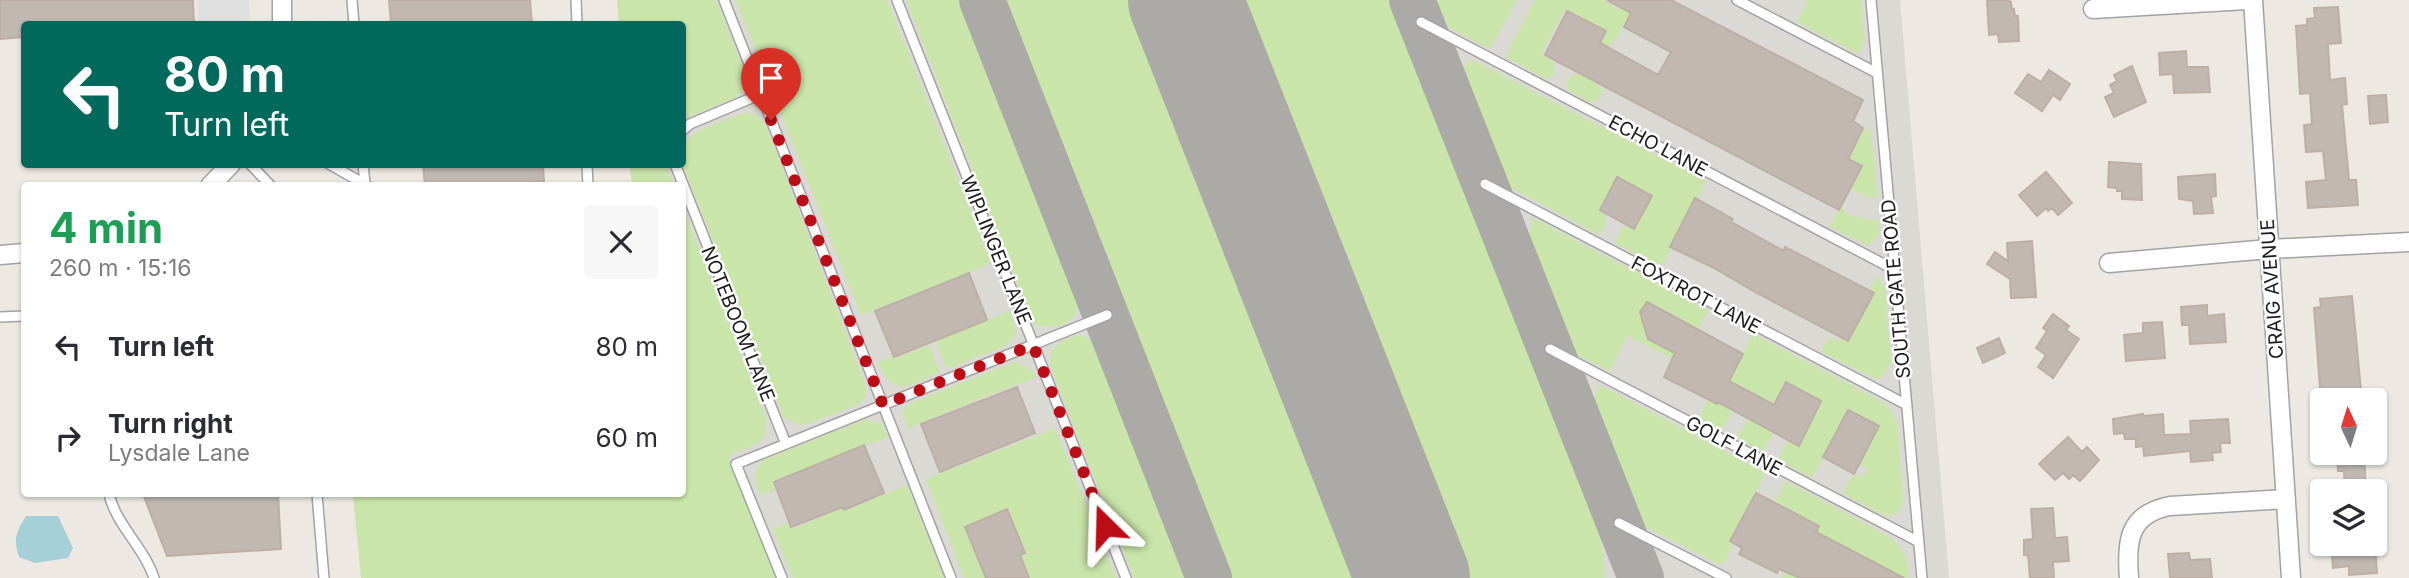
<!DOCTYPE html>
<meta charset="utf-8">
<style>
body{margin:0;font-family:Inter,sans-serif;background:#f7f7f7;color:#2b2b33;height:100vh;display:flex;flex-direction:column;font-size:26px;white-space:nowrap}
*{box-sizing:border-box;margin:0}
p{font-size:23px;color:#7c7c81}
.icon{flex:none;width:38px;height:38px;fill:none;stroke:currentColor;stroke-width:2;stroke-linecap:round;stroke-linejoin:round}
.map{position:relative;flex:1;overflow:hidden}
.panel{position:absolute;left:21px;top:182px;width:665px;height:315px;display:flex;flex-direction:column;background:#fff;border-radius:7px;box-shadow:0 2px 5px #0004}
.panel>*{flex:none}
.guide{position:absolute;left:21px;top:21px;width:665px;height:147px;border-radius:7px;box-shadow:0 2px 5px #0004;background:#00695c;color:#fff;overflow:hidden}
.needle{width:46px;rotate:356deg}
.controls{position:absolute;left:2310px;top:388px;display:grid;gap:14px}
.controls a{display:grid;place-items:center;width:77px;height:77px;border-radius:7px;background:#fff;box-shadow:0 2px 5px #0004;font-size:35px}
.pin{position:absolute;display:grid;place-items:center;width:60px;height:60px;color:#fff;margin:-72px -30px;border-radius:50% 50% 50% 0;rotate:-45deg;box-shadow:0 0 7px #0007}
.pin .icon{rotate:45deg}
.me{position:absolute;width:77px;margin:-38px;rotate:338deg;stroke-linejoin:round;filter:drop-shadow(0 0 5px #0008)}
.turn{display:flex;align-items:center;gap:24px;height:147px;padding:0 28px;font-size:32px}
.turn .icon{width:91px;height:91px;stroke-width:2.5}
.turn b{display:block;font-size:49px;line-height:60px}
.round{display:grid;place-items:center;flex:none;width:74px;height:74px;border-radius:7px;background:#f7f7f7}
.headline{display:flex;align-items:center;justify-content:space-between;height:119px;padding:0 28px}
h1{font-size:42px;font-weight:700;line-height:52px;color:#1e9e55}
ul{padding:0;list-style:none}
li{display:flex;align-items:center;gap:21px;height:91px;padding:0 28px}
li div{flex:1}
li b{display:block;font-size:26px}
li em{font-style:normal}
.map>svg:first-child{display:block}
.airport{fill:#dbd9d4}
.grass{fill:#cae5aa}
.parking{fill:#e0e0e0}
.water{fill:#a5d0d8}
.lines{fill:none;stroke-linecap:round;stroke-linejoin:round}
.taxiway{stroke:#acaaa6;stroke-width:46}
.runway{stroke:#acaaa6;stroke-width:114}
.building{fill:#c1b8b2;stroke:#bdafa6;stroke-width:2}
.service-casing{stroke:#a3a3a3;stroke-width:12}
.minor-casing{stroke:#a3a3a3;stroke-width:21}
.service{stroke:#fff;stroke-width:9}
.minor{stroke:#fff;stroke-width:18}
.route{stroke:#bc0c16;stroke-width:12;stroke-dasharray:0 21.6}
.labels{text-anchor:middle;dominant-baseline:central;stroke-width:5;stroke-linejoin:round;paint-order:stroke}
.street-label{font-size:19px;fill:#1c1c1c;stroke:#fff}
</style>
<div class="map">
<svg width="2409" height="578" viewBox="0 0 2409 578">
<rect width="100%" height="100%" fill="#ede9e2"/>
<!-- airport -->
<path class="airport" d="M617 0H1900L1949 578H361L353 494H682V186L632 185 630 165 682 164V24Z"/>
<!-- grass -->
<path class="grass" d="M617 0H716L746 76 745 88 735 98 683 119 682 24H619Z
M736 0H887L991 263 930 289 948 336 1010 311 1017 332 1005 346 947 369 936 342 942 339 922 291 861 315Z
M906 0H961L1079 300C1076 328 1057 329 1033 324Z
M996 0H1142L1372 578H1224Z
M1228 0H1390L1600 531 1605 578H1456Z
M1434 0H1517L1490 49 1444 25Z
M1535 0H1603L1620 10 1626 0H1637L1617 38 1607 47 1590 80 1602 88C1602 95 1599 100 1592 103L1568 90 1567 82 1570 77 1577 74 1583 76 1606 31 1565 10 1541 54 1555 63 1553 75 1546 79 1505 57Z
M1808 0H1861L1865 40 1858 54 1797 22Z
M1470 59 1706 181 1661 268 1615 243 1621 229 1628 225 1635 228 1652 195 1617 178 1600 210 1605 213 1606 224 1599 235 1507 186 1461 72Z
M743 113 756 115 765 124 867 388 865 399 857 405 801 426 784 417 683 165C683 159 681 152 682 147 686 131 729 119 743 113Z
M1863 128 1871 132 1878 198 1863 196 1851 188 1862 166 1848 159Z
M630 165H666L674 185H632Z
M683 207 766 419C768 447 748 445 728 456L775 578H361L353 494H682Z
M1841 207 1850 216 1880 221V233L1868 246 1829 226Z
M1532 218 1708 310 1698 330 1646 302 1640 312 1675 353 1673 359 1627 336 1610 371 1572 353 1528 241Z
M1877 276 1885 288 1891 360 1887 371 1877 380 1821 352 1828 338 1836 342 1840 337 1849 341 1874 293 1870 290Z
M1753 334 1886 404 1897 422 1903 504 1896 514 1888 517 1843 494 1853 474 1862 478 1868 469 1859 463 1879 427 1849 410 1812 478 1778 460 1784 446 1790 441 1799 445 1821 402 1787 382 1771 437 1763 452 1739 440V433L1749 419 1756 422 1767 401 1736 384 1724 405 1730 409C1730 418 1727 424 1720 429L1699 418 1708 400 1717 404Z
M1076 335 1086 337 1097 345 1189 578H1134L1050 366C1048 346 1060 342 1076 335Z
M929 345 940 372C909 385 895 400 878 362L893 356 895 359Z
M1014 362 1026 366 1037 377 971 402 991 454 1055 428 1116 578H964L926 479 987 455 966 404 907 429 903 412 909 404Z
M1600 385 1765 473 1725 562 1718 564 1642 525 1592 402Z
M866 419 882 424 888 437 868 445 867 443 823 462 844 511 907 485 944 578H793L773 529 789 523 792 529 833 512 815 465 773 481 775 489 760 495C755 481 752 472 763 460Z
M1785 481 1893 539 1906 557 1909 578H1897L1898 575 1835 542 1816 578H1782L1786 572 1793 575 1819 526 1775 502Z"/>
<!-- parking -->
<path class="parking" d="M197 0H249L250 20 199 24Z"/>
<!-- water -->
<path class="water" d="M26 516H58L73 548 68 558 35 563 19 557C13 539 16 532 26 516Z"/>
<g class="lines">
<!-- taxiway -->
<path class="taxiway" d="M982 0 1209 578
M1412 0 1641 578"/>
<!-- runway -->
<path class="runway" d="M1185 0 1413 578"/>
</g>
<!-- building -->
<path class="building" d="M0 0H193L194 24H24V37L0 39Z
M389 0H530L532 24H391Z
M1607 0H1671L1863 100 1853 121 1863 128 1848 159 1862 166 1839 210 1545 55 1567 11 1606 31 1600 43 1658 75 1671 52 1624 27 1631 13Z
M1987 0H2008L2011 2 2012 10 2014 9 2015 16H2018L2019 41 1999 42 1998 34 1989 35Z
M2338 7 2341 43 2328 44 2330 80 2345 78 2347 104 2342 105 2349 180H2356L2358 205 2308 208 2306 182 2326 180 2323 151 2306 152 2304 125 2312 124 2310 93 2300 94 2296 26 2307 25V19L2315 18 2314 8Z
M2186 51 2187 67H2208L2210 92 2174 93 2173 74 2160 75 2159 53Z
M2132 66 2146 102 2114 117 2105 97 2114 93 2110 85 2117 81 2114 75Z
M2049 70 2070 84 2060 100 2053 95 2042 111 2015 93 2028 74 2041 82Z
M2386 95 2388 122 2370 124 2368 96Z
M2109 162 2141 164 2142 200 2122 199V191H2117V188L2108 187Z
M423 164H543L544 181 491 186H425Z
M2046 172 2072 203 2058 215 2052 208 2048 211 2046 208 2037 216 2019 195Z
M2215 174 2216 196 2211 197 2213 213 2194 214 2193 201 2179 199 2178 177Z
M1617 177 1652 196 1634 229 1600 210Z
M1695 198 1733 219 1731 222 1784 251 1785 247 1874 293 1848 341 1755 292 1714 268 1670 247Z
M2032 241 2036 297 2011 298 2010 279 1987 264 1995 252 2008 261 2007 243Z
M969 273 987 320 894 357 875 311Z
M2352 296 2362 401H2321L2314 308 2321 307 2320 299Z
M1647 302 1743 354 1729 381 1774 405 1786 382 1821 401 1799 446 1718 402 1717 404 1664 377 1675 353 1648 339 1640 312Z
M2207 305V316L2224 314 2226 342 2190 344 2189 325H2182L2181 307Z
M2053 314 2069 326 2066 330 2079 339 2053 378 2038 367 2046 355 2036 348 2047 331 2043 328Z
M2162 322 2165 358 2126 361 2124 335 2143 333V323Z
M1999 338 2005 353 1983 363 1977 348Z
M1017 387 1035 433 940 472 921 424Z
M1848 410 1879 426 1854 474 1823 457Z
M2143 414V416L2163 414 2164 435 2191 434 2190 421 2228 419 2230 443H2220L2221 452 2212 453 2213 460 2191 462 2190 451 2144 456 2143 446 2136 447V439H2125L2124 433 2114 434 2113 419Z
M2068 437 2082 452 2087 447 2099 460 2080 481 2073 475 2069 479 2063 473 2055 480 2039 464Z
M864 445 884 493 844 510 843 507 791 527 774 482Z
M2337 453H2364L2366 492H2345L2344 471H2338Z
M1756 493 1819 526 1816 532 1904 578H1800L1779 569 1777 573 1739 554 1742 548 1730 541Z
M143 494H278L281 549 167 556Z
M2053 508 2055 538 2067 537 2069 561 2053 562 2054 578H2030L2028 555H2024V540L2033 539 2031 509Z
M1007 509 1025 553 1020 555 1029 578H986L965 527Z
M2331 544H2375L2377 573 2349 575V566L2333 568Z
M2189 553 2190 560 2210 559 2212 578H2170L2168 554Z"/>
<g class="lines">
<!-- service casing -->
<g class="service-casing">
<path id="service" d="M352 0 354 24
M576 0 577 24
M724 0 951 578
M897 0 1126 578
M1737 0 1877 73
M1871 0 1922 578
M1421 22 1895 270
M682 131 690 124 761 94
M250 164 271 186
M329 164 368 186
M363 164 365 184
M587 164 588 186
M675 164 786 444
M1485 184 1907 405
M0 317 24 316
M1550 349 1919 542
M109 494C116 525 144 547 154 578
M317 494 324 578
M1619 523 1726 578
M782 578 736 464 1107 315"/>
</g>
<!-- minor casing -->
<g class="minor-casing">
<path id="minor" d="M282 0V24
M2253 0 2291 578
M2093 9 2246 0
M210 186 231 164
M0 255 24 253
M2109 263 2269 249 2409 242
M2129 578C2126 542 2128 514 2170 506L2286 499"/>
</g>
<!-- service -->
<use href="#service" class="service"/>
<!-- minor -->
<use href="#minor" class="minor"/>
</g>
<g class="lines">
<!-- route -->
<path class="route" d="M771 120 883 405 1033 345 1105 526"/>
</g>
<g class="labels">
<!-- street labels -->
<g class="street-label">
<text transform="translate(1658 146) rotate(28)">ECHO LANE</text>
<text transform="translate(996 250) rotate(68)">WIPLINGER LANE</text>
<text transform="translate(1896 289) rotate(-95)">SOUTH GATE ROAD</text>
<text transform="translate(2272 289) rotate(-94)">CRAIG AVENUE</text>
<text transform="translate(1696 295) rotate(28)">FOXTROT LANE</text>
<text transform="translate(738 324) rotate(68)">NOTEBOOM LANE</text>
<text transform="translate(1734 446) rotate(28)">GOLF LANE</text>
</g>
</g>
</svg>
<div class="controls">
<a><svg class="needle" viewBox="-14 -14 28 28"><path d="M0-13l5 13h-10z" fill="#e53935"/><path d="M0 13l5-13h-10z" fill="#7c7c81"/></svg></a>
<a><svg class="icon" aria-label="layers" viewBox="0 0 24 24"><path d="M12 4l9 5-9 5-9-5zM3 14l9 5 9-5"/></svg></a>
</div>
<div class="pin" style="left:771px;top:120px;background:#d93025"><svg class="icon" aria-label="arrive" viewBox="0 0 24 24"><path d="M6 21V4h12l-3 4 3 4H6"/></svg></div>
<svg class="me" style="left:1105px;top:526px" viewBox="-20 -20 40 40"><path d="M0-17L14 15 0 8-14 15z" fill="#bc0c16" stroke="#fff" stroke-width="4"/></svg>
<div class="guide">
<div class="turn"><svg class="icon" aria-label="left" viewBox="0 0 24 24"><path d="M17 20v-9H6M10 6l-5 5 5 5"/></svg><div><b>80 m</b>Turn left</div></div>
</div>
<section class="panel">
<div class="headline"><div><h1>4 min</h1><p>260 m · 15:16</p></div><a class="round"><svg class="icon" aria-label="close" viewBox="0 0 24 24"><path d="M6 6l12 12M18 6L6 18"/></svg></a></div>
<ul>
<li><svg class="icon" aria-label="left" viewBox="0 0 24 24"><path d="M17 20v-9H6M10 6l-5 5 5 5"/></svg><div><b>Turn left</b></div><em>80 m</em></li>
<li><svg class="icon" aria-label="right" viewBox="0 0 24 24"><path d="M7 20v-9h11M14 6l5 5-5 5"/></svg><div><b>Turn right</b><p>Lysdale Lane</p></div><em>60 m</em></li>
</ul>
</section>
</div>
